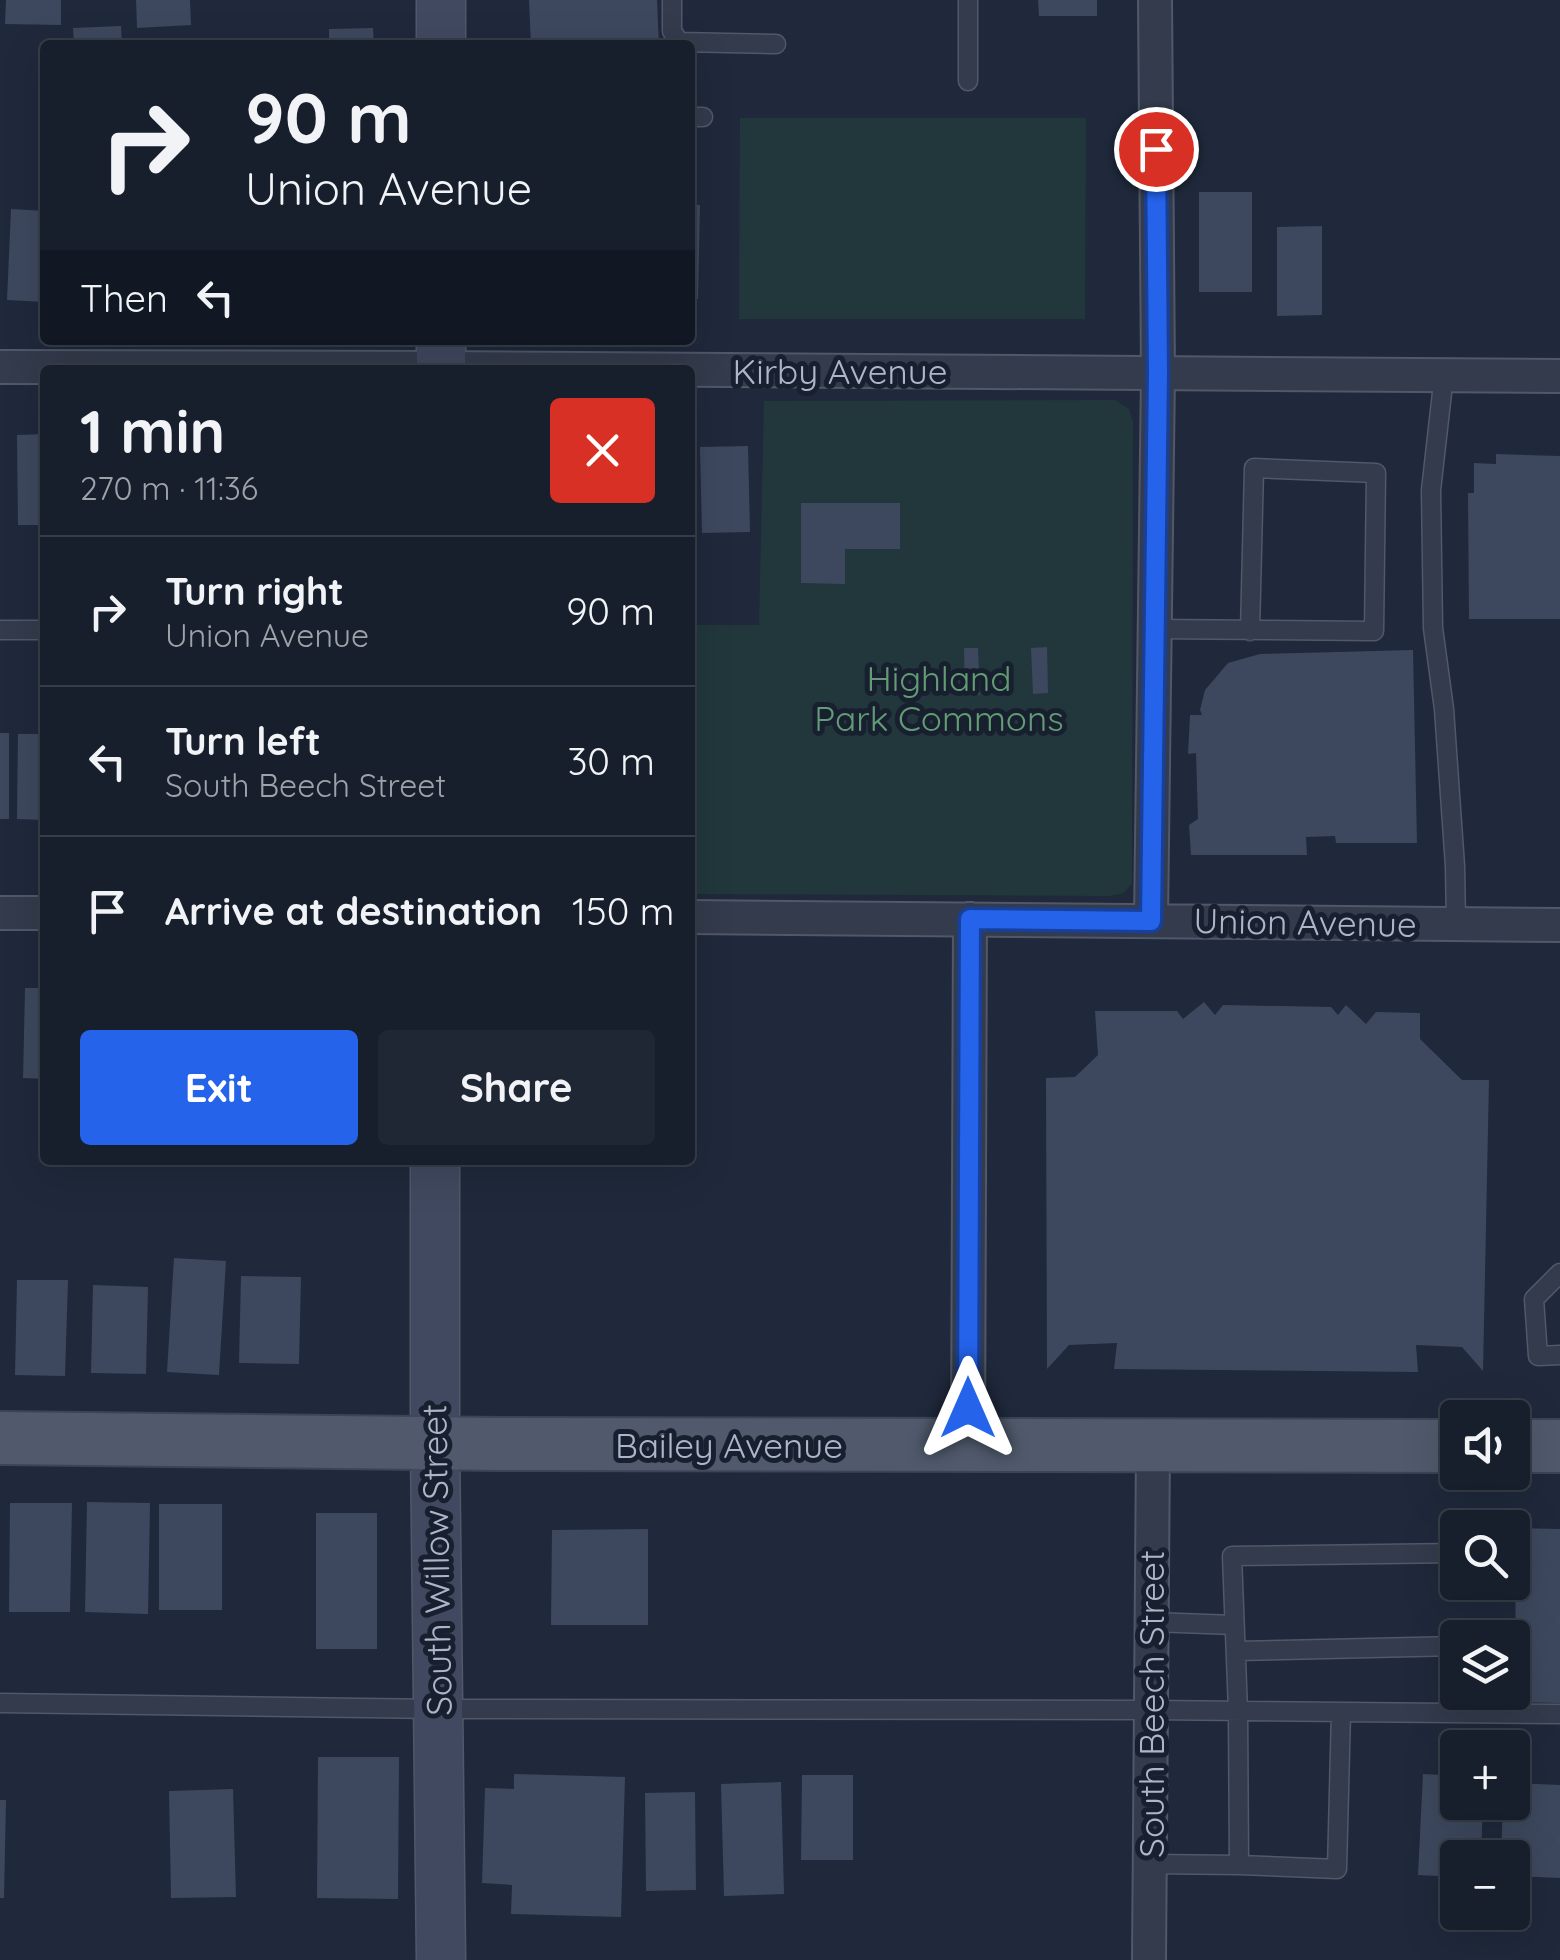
<!DOCTYPE html>
<meta charset="utf-8">
<style>
body{margin:0;font-family:Quicksand,sans-serif;background:#202734;color:#f1f3f6;height:100vh;display:flex;flex-direction:column;font-size:38px;white-space:nowrap}
*{box-sizing:border-box;margin:0}
p{font-size:32px;color:#9ea2a9}
.icon{flex:none;width:55px;height:55px;fill:none;stroke:currentColor;stroke-width:2;stroke-linecap:round;stroke-linejoin:round}
.map{position:relative;flex:1;overflow:hidden}
.drawer{position:absolute;left:40px;top:365px;width:655px;height:800px;display:flex;flex-direction:column;background:#171f2c;border-radius:10px;box-shadow:0 10px 40px #0002,0 0 0 2px #363d48}
.drawer>*{flex:none}
.hud{position:absolute;left:40px;top:40px;width:655px;height:305px;border-radius:10px;box-shadow:0 10px 40px #0002,0 0 0 2px #363d48;background:#171f2c;color:#f1f3f6;overflow:hidden}
.fabs{position:absolute;left:1440px;top:1400px;display:grid;gap:20px}
.fabs a{display:grid;place-items:center;width:90px;height:90px;border-radius:10px;background:#171f2c;box-shadow:0 10px 40px #0002,0 0 0 2px #363d48;font-size:50px}
.pin{position:absolute;display:grid;place-items:center;width:85px;height:85px;color:#fff;margin:-42px;border:5px solid #fff;border-radius:50%;box-shadow:0 2px 10px #0007}
.me{position:absolute;width:110px;margin:-55px;rotate:0deg;stroke-linejoin:round;filter:drop-shadow(0 0 8px #0008)}
.turn{display:flex;align-items:center;gap:35px;height:210px;padding:0 40px;font-size:45px}
.turn .icon{width:130px;height:130px;stroke-width:2.5}
.turn b{display:block;font-size:70px;line-height:85px}
.then{display:flex;align-items:center;height:95px;padding:0 40px;background:#0003;gap:20px;font-size:38px}
.round{display:grid;place-items:center;flex:none;width:105px;height:105px;border-radius:10px;background:#202734}
.head{display:flex;align-items:center;justify-content:space-between;height:170px;padding:0 40px}
h1{font-size:60px;font-weight:700;line-height:75px}
.primary-button{display:flex;gap:20px;margin-top:auto;padding:20px 40px}
.primary-button a{flex:1;height:115px;border-radius:10px;background:#2563eb;color:#fff;font-size:40px;font-weight:700;line-height:115px;text-align:center}
.primary-button a+a{background:#202734;color:#f1f3f6}
ul{padding:0;list-style:none}
li{display:flex;align-items:center;gap:30px;height:150px;padding:0 40px;border-top:2px solid #363d48}
li div{flex:1}
li b{display:block;font-size:38px}
li em{font-style:normal}
.map>svg:first-child{display:block}
.green{fill:#21373c}
.building{fill:#3d485e}
.lines{fill:none;stroke-linecap:round;stroke-linejoin:round}
.lane-casing{stroke:#505869;stroke-width:21}
.street-casing{stroke:#505869;stroke-width:36}
.secondary-casing{stroke:#505869;stroke-width:51}
.primary-casing{stroke:#3c4455;stroke-width:56}
.lane{stroke:#333b4c;stroke-width:18}
.street{stroke:#333b4c;stroke-width:32}
.secondary{stroke:#40495f;stroke-width:48}
.primary{stroke:#505a6c;stroke-width:52}
.route-casing{stroke:#184099;stroke-width:25}
.route{stroke:#2563eb;stroke-width:18}
.labels{text-anchor:middle;dominant-baseline:central;stroke-width:10;stroke-linejoin:round;paint-order:stroke}
.street-label{font-size:35px;fill:#adb5c8;stroke:#182030}
.park-label{font-size:35px;fill:#629b74;stroke:#182030}
</style>
<div class="map">
<svg width="1560" height="1960" viewBox="0 0 1560 1960">
<rect width="100%" height="100%" fill="#1f293b"/>
<!-- green -->
<path class="green" d="M740 118H1086L1085 319H739Z
M1115 400 1129 409 1133 422 1132 884 1123 893 1110 896 690 894V625H759L764 401Z"/>
<!-- building -->
<path class="building" d="M6 0H61V25L5 24Z
M136 0H190L191 25 137 28Z
M529 0H657L659 45H531Z
M1038 0H1097V16H1039Z
M121 26 122 45H74L73 28Z
M373 28 374 45H329V29Z
M1199 192H1252V292H1199Z
M690 205H700L698 299H690Z
M11 209 45 211V302L7 300Z
M1322 226V315L1277 316V227Z
M45 434V525H18L17 435Z
M748 446 750 532 702 533 700 447Z
M1496 454 1560 456V619H1469L1468 493H1474V463L1496 464Z
M801 503H900V549H845V584L801 583Z
M1047 647 1048 693 1033 694 1031 648Z
M964 648H978L980 695H965Z
M1413 650 1417 843H1336L1335 836 1306 837 1307 855H1191L1189 825 1198 819 1196 753 1188 754 1190 715H1202L1200 710 1205 690 1228 663 1260 654Z
M0 733H9V819H0Z
M18 734H45V820L17 819Z
M25 988H45V1079L23 1078Z
M1204 1002 1215 1015 1223 1005 1331 1007 1338 1015 1346 1005 1366 1024 1376 1012 1420 1013V1039L1462 1080H1489L1483 1371 1462 1347 1416 1345 1418 1372 1114 1369 1117 1343 1069 1345 1047 1369 1046 1078 1075 1077 1098 1055 1095 1011H1177L1183 1019Z
M174 1258 226 1261 219 1375 167 1372Z
M241 1276 301 1277 299 1364 239 1363Z
M17 1280H68L65 1376 15 1375Z
M93 1285 148 1287 146 1374 91 1373Z
M87 1502 150 1503 148 1614 85 1612Z
M10 1503H72L70 1612H9Z
M159 1504H222V1610H159Z
M316 1513H377V1649H316Z
M1515 1528 1560 1529V1703L1516 1702Z
M648 1529V1625H551L552 1530Z
M318 1757H399L398 1899 317 1898Z
M514 1774 625 1777 621 1917 511 1914 512 1885 482 1883 485 1788 514 1789Z
M1423 1774 1458 1776V1802H1483L1481 1858H1458V1877L1418 1875Z
M802 1775H853V1860H801Z
M781 1782 784 1894 724 1896 721 1784Z
M1512 1783 1560 1785V1878L1512 1876V1858H1501L1503 1802H1512Z
M233 1789 236 1897 171 1898 169 1791Z
M695 1792 696 1890 646 1891 645 1793Z
M0 1800H6L4 1898H0Z"/>
<g class="lines">
<!-- lane casing -->
<g class="lane-casing">
<path id="lane" d="M672 0V31L679 42 776 44
M968 0V81
M690 117H703
M1444 375 1431 490 1433 628 1444 709 1455 866 1456 924
M1154 629 1374 631 1376 473 1254 468 1250 631
M0 630H45
M1560 1273 1534 1299 1538 1356 1560 1355
M1152 1622 1234 1625
M1236 1651 1458 1646
M0 1703 438 1709 1151 1710 1560 1714
M1150 1864 1239 1865 1238 1711 1232 1556 1458 1553
M1239 1865 1337 1869 1341 1712"/>
</g>
<!-- street casing -->
<g class="street-casing">
<path id="street" d="M0 367 441 368 1560 376
M0 913H45
M690 917 1560 925
M1151 921 1158 373 1155 0
M968 1446 970 919
M1149 1960 1153 1447"/>
</g>
<!-- secondary casing -->
<g class="secondary-casing">
<path id="secondary" d="M441 0V45
M441 370V340
M435 1160V1444L441 1960"/>
</g>
<!-- primary casing -->
<g class="primary-casing">
<path id="primary" d="M0 1438 500 1444 1458 1446
M1512 1446H1560"/>
</g>
<!-- lane -->
<use href="#lane" class="lane"/>
<!-- street -->
<use href="#street" class="street"/>
<!-- secondary -->
<use href="#secondary" class="secondary"/>
<!-- primary -->
<use href="#primary" class="primary"/>
</g>
<g class="lines">
<!-- route casing -->
<g class="route-casing">
<path id="route" d="M968 1408 970 919 1151 921 1158 373 1156 149"/>
</g>
<!-- route -->
<use href="#route" class="route"/>
</g>
<g class="labels">
<!-- street labels -->
<g class="street-label">
<text x="840" y="371">Kirby Avenue</text>
<text transform="translate(1305 922) rotate(1)">Union Avenue</text>
<text x="729" y="1445">Bailey Avenue</text>
<text transform="translate(436 1560) rotate(-91)">South Willow Street</text>
<text transform="translate(1151 1704) rotate(-90)">South Beech Street</text>
</g>
<!-- park labels -->
<g class="park-label">
<text x="939" y="678">Highland<tspan x="939" dy="40">Park Commons</tspan></text>
</g>
</g>
</svg>
<div class="fabs">
<a><svg class="icon" aria-label="sound" viewBox="0 0 24 24"><path d="M4 9h4l5-4v14l-5-4H4zM17 9q2 3 0 6"/></svg></a>
<a><svg class="icon" aria-label="search" viewBox="0 0 24 24"><circle cx="10" cy="10" r="6"/><path d="M15 15l6 6"/></svg></a>
<a><svg class="icon" aria-label="layers" viewBox="0 0 24 24"><path d="M12 4l9 5-9 5-9-5zM3 14l9 5 9-5"/></svg></a>
<a>+</a>
<a>−</a>
</div>
<div class="pin" style="left:1156px;top:149px;background:#d93025"><svg class="icon" aria-label="arrive" viewBox="0 0 24 24"><path d="M6 21V4h12l-3 4 3 4H6"/></svg></div>
<svg class="me" style="left:968px;top:1408px" viewBox="-20 -20 40 40"><path d="M0-17L14 15 0 8-14 15z" fill="#2563eb" stroke="#fff" stroke-width="4"/></svg>
<div class="hud">
<div class="turn"><svg class="icon" aria-label="right" viewBox="0 0 24 24"><path d="M7 20v-9h11M14 6l5 5-5 5"/></svg><div><b>90 m</b>Union Avenue</div></div>
<div class="then">Then<svg class="icon" aria-label="left" viewBox="0 0 24 24"><path d="M17 20v-9H6M10 6l-5 5 5 5"/></svg></div>
</div>
<section class="drawer">
<div class="head"><div><h1>1 min</h1><p>270 m · 11:36</p></div><a class="round" style="background:#d93025;color:#fff"><svg class="icon" aria-label="close" viewBox="0 0 24 24"><path d="M6 6l12 12M18 6L6 18"/></svg></a></div>
<ul>
<li><svg class="icon" aria-label="right" viewBox="0 0 24 24"><path d="M7 20v-9h11M14 6l5 5-5 5"/></svg><div><b>Turn right</b><p>Union Avenue</p></div><em>90 m</em></li>
<li><svg class="icon" aria-label="left" viewBox="0 0 24 24"><path d="M17 20v-9H6M10 6l-5 5 5 5"/></svg><div><b>Turn left</b><p>South Beech Street</p></div><em>30 m</em></li>
<li><svg class="icon" aria-label="arrive" viewBox="0 0 24 24"><path d="M6 21V4h12l-3 4 3 4H6"/></svg><div><b>Arrive at destination</b></div><em>150 m</em></li>
</ul>
<div class="primary-button"><a>Exit</a><a>Share</a></div>
</section>
</div>
